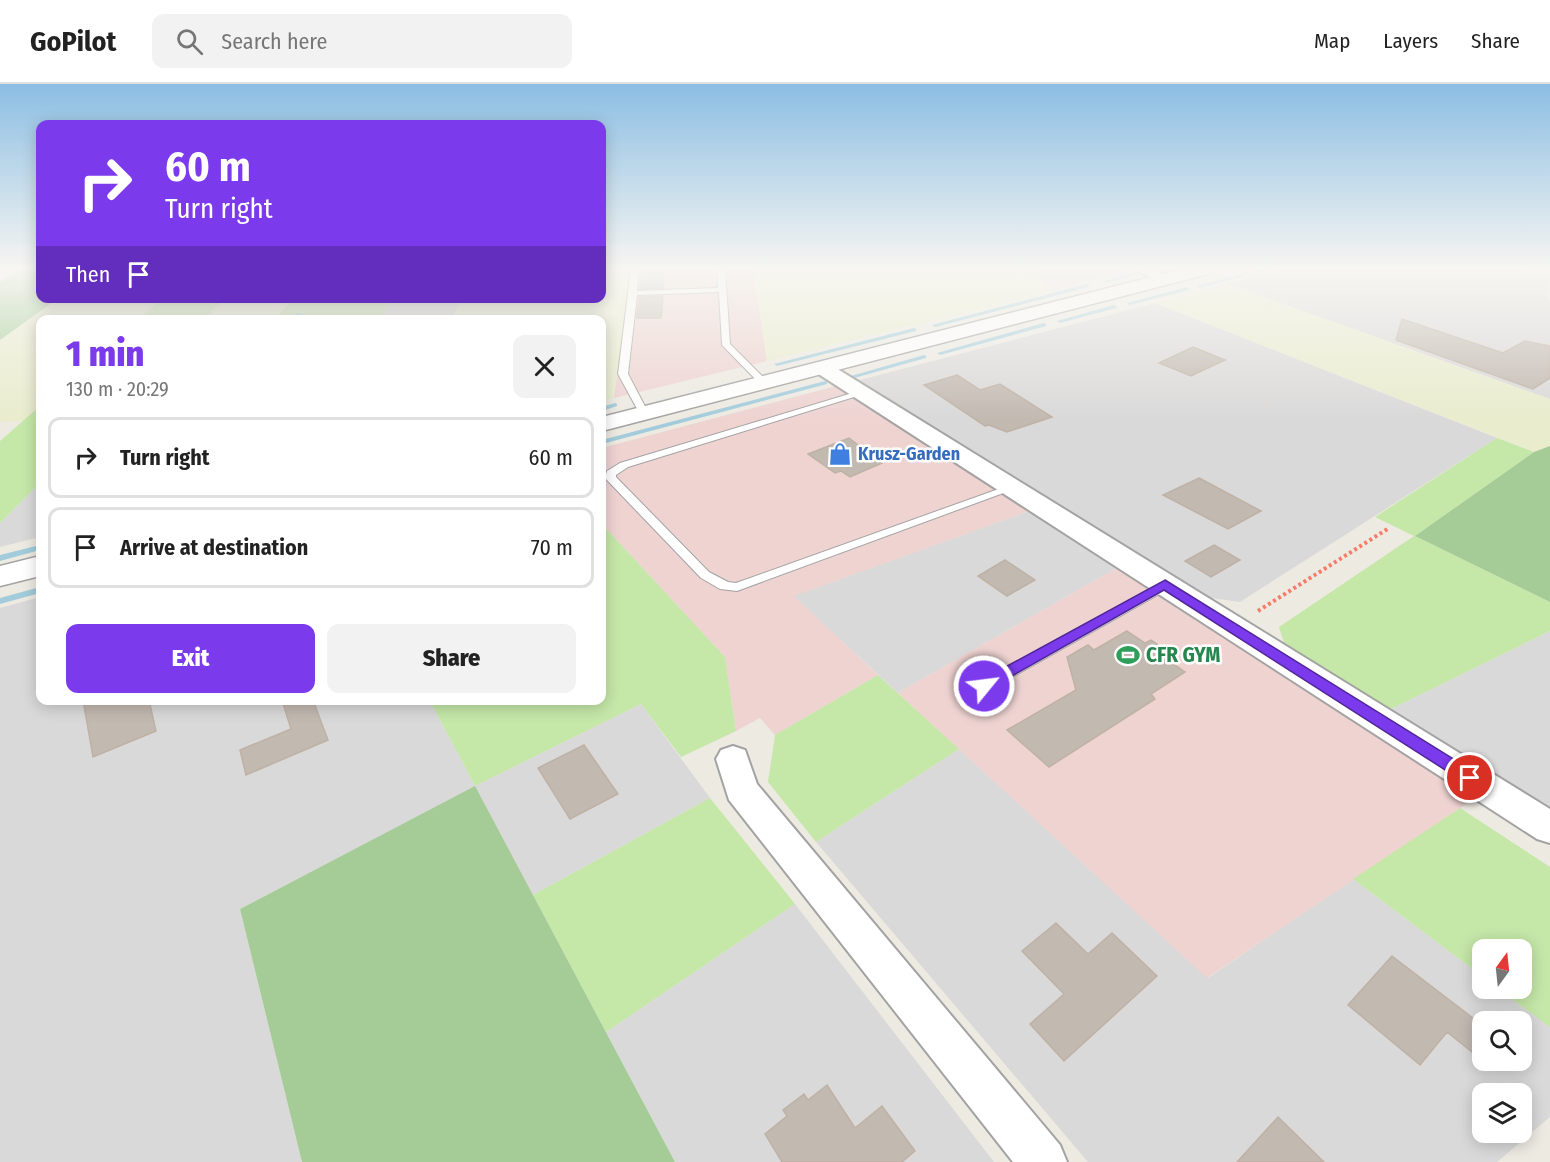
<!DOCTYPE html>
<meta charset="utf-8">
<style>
body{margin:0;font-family:"Fira Sans Condensed",sans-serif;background:#f2f2f2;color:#222;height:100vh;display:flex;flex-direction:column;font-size:22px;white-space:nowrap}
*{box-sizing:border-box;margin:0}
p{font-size:20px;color:#767676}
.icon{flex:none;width:33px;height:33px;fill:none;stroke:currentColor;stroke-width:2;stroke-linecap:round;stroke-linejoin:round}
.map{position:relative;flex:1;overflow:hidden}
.drawer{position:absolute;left:36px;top:231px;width:570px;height:390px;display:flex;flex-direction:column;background:#fff;border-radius:12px;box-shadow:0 3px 15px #0003}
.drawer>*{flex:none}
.guide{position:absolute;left:36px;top:36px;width:570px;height:183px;border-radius:12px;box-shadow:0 3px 15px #0003;background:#7c3aed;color:#fff;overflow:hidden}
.needle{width:39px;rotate:15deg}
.buttons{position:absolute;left:1472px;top:855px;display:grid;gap:12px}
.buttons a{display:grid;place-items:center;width:60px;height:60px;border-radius:12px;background:#fff;box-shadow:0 3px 15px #0003;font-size:30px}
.pin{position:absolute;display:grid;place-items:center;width:51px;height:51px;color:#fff;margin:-26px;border:3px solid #fff;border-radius:50%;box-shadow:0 2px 6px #0007}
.me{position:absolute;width:66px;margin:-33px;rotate:61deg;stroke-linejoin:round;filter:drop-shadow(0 0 4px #0008)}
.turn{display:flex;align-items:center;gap:21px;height:126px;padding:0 30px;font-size:27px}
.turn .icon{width:78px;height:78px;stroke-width:2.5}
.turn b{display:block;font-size:42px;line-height:51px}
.then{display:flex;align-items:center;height:57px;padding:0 30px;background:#0003;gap:12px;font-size:22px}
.round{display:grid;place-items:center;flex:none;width:63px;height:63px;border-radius:12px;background:#f2f2f2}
.head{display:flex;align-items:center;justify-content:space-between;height:102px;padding:0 30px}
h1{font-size:36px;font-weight:800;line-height:45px;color:#7c3aed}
.cta{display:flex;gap:12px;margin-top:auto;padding:12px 30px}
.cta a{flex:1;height:69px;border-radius:12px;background:#7c3aed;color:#fff;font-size:24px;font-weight:800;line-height:69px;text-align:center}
.cta a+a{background:#f2f2f2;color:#222}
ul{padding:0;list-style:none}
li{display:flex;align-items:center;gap:18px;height:81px;margin:0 12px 9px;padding:0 18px;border:3px solid #e0e0e0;border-radius:12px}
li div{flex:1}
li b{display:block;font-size:22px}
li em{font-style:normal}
header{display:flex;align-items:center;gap:36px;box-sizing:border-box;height:84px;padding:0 30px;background:#fff;border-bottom:2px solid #e0e0e0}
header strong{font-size:28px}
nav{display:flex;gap:33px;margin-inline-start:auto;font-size:21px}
.search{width:420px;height:54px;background:#f2f2f2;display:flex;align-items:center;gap:15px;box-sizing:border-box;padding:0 21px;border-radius:12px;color:#767676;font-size:22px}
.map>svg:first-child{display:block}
.residential{fill:#dad9d9;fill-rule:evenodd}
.commercial{fill:#eed3d1}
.industrial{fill:#e6d4e2}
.farmland{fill:#e9eccd}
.grass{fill:#c5e7a8}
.forest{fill:#a5cc97}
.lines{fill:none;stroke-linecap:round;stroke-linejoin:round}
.stream{fill:#a2ccdb;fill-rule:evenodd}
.building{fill:#c2b9b1;stroke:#bfb1a4;stroke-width:1.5}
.service-casing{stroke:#a3a3a3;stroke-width:2}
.minor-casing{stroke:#a3a3a3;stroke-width:4}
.tertiary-casing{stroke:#a3a3a3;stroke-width:3}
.path{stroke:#f77b69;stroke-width:4;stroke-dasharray:3 3;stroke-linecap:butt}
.service{fill:#fff;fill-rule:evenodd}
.minor{fill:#fff;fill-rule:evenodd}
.tertiary{fill:#fff;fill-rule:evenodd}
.route{fill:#7c3aed;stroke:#51269a;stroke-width:1.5}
.labels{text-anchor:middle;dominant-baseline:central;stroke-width:5;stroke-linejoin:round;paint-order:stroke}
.far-shop-label{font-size:18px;font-weight:bold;fill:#366cbe;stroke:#fff;text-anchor:start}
.leisure-label{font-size:21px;font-weight:bold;fill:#27864d;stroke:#fff;text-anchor:start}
</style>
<header>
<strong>GoPilot</strong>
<div class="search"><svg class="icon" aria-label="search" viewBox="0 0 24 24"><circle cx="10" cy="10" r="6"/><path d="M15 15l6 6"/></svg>Search here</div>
<nav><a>Map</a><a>Layers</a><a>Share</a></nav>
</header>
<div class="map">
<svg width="1550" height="1078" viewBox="0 0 1550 1078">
<rect width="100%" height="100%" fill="#edeae2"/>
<!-- residential -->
<path class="residential" d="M1284 185H1521L1550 195 1548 215 1550 216V315L1227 200Z
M393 215H462L451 235 380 236Z
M1155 219 1497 354 1240 518 1204 513 856 297Z
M40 399V453L0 463V439Z
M1032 426 1120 482 898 609 793 512Z
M40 513V616L430 617 475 702 641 620 710 714 533 811 475 703 240 825 302 1077 300 1078H0V524Z
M1550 547V728L1387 627Z
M959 665 1208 894 1353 795 1482 892V904L1498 905 1550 943V1033L1497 1078H1088L816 758ZM1482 938H1521V976H1482ZM1482 1010H1521V1048H1482Z
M795 820 994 1078H675L606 948Z"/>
<!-- commercial -->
<path class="commercial" d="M631 185H753L767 277 614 314Z
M836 302 1032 426 794 512 878 591 775 651 760 634 736 647 725 573 602 440V364Z
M1120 482 1481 710 1207 894 898 609Z"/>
<!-- industrial -->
<path class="industrial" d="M1034 185H1128L1051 207Z"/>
<!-- farmland -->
<path class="farmland" d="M602 185H631L614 314 602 317V236H451L462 215 602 214Z
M753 185H1033L1051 207 767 277Z
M1227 200 1550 315V362L1534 368 1155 219Z
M57 215H162L138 235 40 236V322L24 337 0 338V256Z
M224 215V214L293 215 275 235H203Z"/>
<!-- grass -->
<path class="grass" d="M162 215V214L224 215 203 235H138Z
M293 215V214L393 215 380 235H275Z
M40 322V399L0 439V357Z
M1497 354 1534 368 1415 452 1550 518V547L1387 627 1286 565 1279 543 1414 452 1375 433Z
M602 440 725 573 736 647 681 673 641 620 475 702 430 617 602 616Z
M878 591 959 665 816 758 768 698 775 651Z
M710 714 795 820 606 948 533 811Z
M1460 724 1550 783V943L1498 905 1521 904V866H1482V892L1353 795Z"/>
<!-- forest -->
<path class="forest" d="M19 185H40V214L57 215 0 256V198Z
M1550 362V518L1415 452 1534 368Z
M475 702 675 1078H302L240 825Z"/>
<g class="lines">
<!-- stream -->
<path class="stream" d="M1259 185H1267L1256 189 1254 188Z
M1137 188H1139V190L1106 199 1103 197Z
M1243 190 1245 191V192L1199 204 1196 202Z
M1087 200 1089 201V203L935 243 932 241Z
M1187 203 1190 205 1189 206 1130 221 1127 219Z
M225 214H231V215L228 217Z
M1114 221 1117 223 1116 224 1060 239 1057 237Z
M297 229 323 234 325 236H312L295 232 294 231Z
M1044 239 1046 240V242L940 271 937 269Z
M914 244 916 245V247L777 282 774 280Z
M924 271 926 272V274L854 294 851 292Z
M825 297 827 298V300L602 360V356Z
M615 319 617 320V322L602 327V323Z
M40 461V466L0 477V471Z
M40 503V509L0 520V514Z"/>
</g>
<!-- building -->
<path class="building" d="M642 185H664L663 204 640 205Z
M663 212 661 234H637L639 213Z
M1402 235 1503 269 1525 257 1550 262V294L1533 305 1396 256Z
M1193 263 1225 276 1191 292 1159 279Z
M957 291 980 306 1000 300 1052 333 1007 348 989 341 985 342 924 301Z
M849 354 882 379 850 393 841 387 835 389 808 370Z
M1199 394 1261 427 1228 445 1163 411Z
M1214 461 1240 476 1211 493 1185 477Z
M1005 476 1035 496 1007 512 978 492Z
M1127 547 1145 559 1151 556 1172 570 1165 574 1185 588 1151 610 1155 615 1049 683 1007 646 1076 606 1067 573 1088 561 1094 566Z
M83 616H149L156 647 93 673Z
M282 616H313L328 656 246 691 240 666 291 645Z
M584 661 618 710 570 735 538 684Z
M1056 839 1088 870 1112 849 1157 892 1064 977 1030 940 1064 910 1022 867Z
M1392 872 1482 941V976L1447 948 1420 981 1348 921Z
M827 1001 855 1044 882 1022 915 1067 902 1078H782L765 1050 787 1032 783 1026 804 1010 808 1016Z
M1278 1033 1324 1078H1237Z"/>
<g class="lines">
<!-- service casing -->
<g class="service-casing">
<path id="service" d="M631 185H639L637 207 718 204 717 185H725L730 260 768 298V302H762L722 261 719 208 637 211 628 290 649 330 647 332H641L618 290Z
M859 307 867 309 628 383 616 391V393L709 488 728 498 736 499 1007 402 1011 401 1017 404 737 507 720 505 701 494 605 394 607 387 620 379Z
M1165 497 1171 501 1170 504 989 606H979L977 602 979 598Z"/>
</g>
<!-- minor casing -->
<g class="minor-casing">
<path id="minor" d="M1136 185H1156L1171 196 1163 201Z
M824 279 831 281 1550 725V759L1537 755 817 289 814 285 817 281Z
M733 662 745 666 757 700 1060 1061 1067 1078H1013L729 716 716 675 721 666Z"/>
</g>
<!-- tertiary casing -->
<g class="tertiary-casing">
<path id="tertiary" d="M1183 185H1215L1212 189 602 347V333Z
M40 472V492L0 502V482Z"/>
</g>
<!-- path -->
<path class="path" d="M1258 527 1389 444"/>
<!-- service -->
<use href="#service" class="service"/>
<!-- minor -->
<use href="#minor" class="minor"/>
<!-- tertiary -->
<use href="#tertiary" class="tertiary"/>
</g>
<!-- sky -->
<linearGradient id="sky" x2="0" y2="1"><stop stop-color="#8cbee3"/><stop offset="0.55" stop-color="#f7f6f2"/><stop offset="1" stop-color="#f7f6f2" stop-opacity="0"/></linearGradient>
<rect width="1550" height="336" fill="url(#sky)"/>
<!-- route -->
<path class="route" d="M1165 496 1476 689 1478 694 1476 698H1464L1164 506 989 605H978L976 602 978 598Z"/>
<!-- icons -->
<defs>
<g id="shop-bare" transform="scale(1.8)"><path d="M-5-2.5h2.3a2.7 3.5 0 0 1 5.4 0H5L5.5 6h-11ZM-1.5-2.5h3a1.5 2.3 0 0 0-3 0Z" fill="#3f7fe0" stroke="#fff" stroke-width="2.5" paint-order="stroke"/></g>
<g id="stadium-bare" transform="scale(1.8)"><path d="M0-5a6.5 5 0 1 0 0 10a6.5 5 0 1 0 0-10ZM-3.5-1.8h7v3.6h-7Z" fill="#2e9e5b" stroke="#fff" stroke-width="2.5" paint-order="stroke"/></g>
</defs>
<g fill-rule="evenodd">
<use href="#shop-bare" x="840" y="370"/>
<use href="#stadium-bare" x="1128" y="571"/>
</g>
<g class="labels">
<!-- far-shop labels -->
<g class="far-shop-label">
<text x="858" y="370">Krusz-Garden</text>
</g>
<!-- leisure labels -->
<g class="leisure-label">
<text x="1146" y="571">CFR GYM</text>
</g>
</g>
</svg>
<div class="buttons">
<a><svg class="needle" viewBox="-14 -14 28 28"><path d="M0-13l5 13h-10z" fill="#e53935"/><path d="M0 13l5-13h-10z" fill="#767676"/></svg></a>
<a><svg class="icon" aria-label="search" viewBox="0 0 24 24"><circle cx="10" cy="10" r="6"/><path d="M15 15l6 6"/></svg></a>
<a><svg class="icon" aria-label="layers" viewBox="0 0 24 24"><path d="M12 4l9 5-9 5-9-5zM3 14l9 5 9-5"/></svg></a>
</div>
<div class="pin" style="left:1470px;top:694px;background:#d93025"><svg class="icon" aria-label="arrive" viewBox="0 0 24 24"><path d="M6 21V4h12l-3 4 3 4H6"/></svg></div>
<svg class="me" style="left:984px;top:602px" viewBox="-20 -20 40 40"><circle r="17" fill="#7c3aed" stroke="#fff" stroke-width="3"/><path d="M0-11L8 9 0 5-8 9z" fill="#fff"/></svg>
<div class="guide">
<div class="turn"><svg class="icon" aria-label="right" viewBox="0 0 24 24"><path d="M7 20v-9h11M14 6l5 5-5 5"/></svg><div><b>60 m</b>Turn right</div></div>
<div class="then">Then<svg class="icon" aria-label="arrive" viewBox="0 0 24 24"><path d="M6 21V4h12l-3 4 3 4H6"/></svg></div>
</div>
<section class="drawer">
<div class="head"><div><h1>1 min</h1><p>130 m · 20:29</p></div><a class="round"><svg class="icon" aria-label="close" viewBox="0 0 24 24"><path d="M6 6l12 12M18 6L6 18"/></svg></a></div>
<ul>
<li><svg class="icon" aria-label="right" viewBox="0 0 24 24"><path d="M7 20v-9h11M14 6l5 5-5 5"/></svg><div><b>Turn right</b></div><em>60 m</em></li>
<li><svg class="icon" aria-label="arrive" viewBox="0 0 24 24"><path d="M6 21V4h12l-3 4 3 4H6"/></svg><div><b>Arrive at destination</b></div><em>70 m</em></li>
</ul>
<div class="cta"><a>Exit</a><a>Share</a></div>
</section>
</div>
